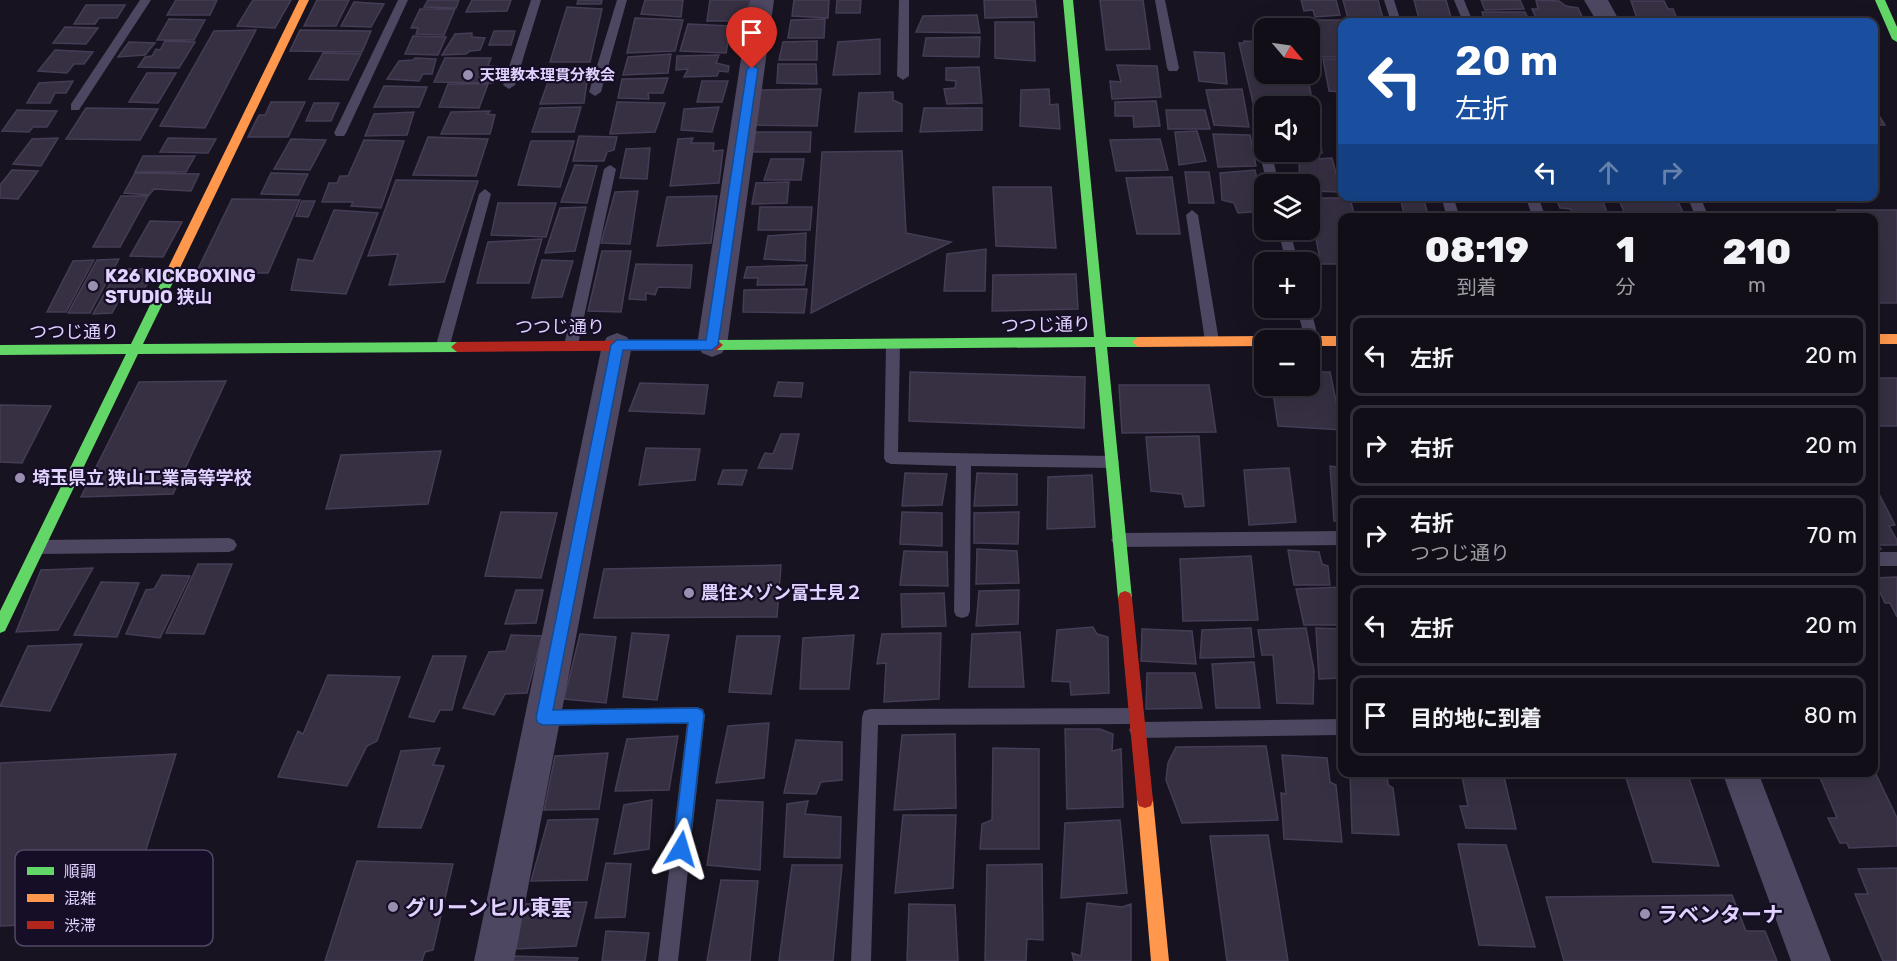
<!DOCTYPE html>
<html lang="ja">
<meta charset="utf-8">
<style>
body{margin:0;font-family:Rubik,"Noto Sans JP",sans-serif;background:#1a1721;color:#f1f3f6;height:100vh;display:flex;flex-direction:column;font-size:22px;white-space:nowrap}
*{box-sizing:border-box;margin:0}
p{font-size:20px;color:#9c9ca2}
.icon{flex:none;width:33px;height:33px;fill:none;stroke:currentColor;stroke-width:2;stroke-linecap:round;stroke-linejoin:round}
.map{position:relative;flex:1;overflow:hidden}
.drawer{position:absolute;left:1338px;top:213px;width:540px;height:564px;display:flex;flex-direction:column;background:#110e18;border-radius:12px;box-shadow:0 6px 24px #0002,0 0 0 2px #302e37}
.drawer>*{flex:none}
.top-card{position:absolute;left:1338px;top:18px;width:540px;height:183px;border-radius:12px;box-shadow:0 6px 24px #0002,0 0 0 2px #302e37;background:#1a4fa0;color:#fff;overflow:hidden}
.needle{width:39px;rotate:119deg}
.controls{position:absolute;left:1254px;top:18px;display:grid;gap:12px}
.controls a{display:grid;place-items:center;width:66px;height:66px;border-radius:12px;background:#110e18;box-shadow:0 6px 24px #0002,0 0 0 2px #302e37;font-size:30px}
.pin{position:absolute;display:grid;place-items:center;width:51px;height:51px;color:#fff;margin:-62px -26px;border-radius:50% 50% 50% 0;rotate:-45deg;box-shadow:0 0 6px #0007}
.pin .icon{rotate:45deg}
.me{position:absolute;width:66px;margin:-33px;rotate:7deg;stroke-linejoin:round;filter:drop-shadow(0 0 4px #0008)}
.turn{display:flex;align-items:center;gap:21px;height:126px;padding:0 18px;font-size:27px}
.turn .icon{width:78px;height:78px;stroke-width:2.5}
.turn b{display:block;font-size:42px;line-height:51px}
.lanes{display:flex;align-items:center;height:57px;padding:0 18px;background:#0003;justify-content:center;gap:30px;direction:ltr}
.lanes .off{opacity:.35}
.eta{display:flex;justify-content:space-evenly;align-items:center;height:102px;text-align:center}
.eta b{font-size:36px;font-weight:800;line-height:42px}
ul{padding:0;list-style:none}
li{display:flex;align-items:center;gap:18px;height:81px;margin:0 12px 9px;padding:0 6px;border:3px solid #302e37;border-radius:12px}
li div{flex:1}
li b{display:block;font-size:22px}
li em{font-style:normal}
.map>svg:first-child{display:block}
.building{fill:#373043;stroke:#453d55;stroke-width:1.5}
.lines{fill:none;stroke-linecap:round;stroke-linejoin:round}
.lane{fill:#4d4761;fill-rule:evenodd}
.street{fill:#4d4761;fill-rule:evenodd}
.fast{fill:#63d668;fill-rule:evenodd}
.slow{fill:#ff974d;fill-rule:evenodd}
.jam{fill:#b3261e;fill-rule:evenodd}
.route{fill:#1a73e8;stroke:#114b97;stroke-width:1.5}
.poi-dot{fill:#9a8fb1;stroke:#160d26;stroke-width:2}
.labels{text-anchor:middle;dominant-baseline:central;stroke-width:4.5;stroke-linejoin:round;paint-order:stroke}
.far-poi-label{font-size:15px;font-weight:bold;fill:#e1d2ff;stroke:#160d26;text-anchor:start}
.poi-label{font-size:18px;font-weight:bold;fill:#e1d2ff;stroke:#160d26;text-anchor:start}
.street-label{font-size:18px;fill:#e1d2ff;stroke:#160d26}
.near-poi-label{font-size:21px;font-weight:bold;fill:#e1d2ff;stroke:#160d26;text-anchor:start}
.key{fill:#160d26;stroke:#534867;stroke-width:1.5}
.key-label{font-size:16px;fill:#e1d2ff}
</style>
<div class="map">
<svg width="1897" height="961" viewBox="0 0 1897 961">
<rect width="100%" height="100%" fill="#171320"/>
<!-- building -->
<path class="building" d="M176 0H217L210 15H167Z
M253 0H291L275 28 237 26Z
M317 0H349L336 26H304Z
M428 0H459L456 8 424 7Z
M472 0H511L507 11 466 12Z
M578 0H602L601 4H577Z
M645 0H683L681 17 641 14Z
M710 0H749L747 21H707Z
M794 0H829L828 18 792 16Z
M837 0H861L860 13H836Z
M984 0H1035L1037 17 985 18Z
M1100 0H1143L1150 49 1106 50Z
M1301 0H1336L1340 15 1315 17 1313 10 1304 11Z
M1343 0H1378L1384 22H1349Z
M1414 0H1446L1452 21 1419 19Z
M1481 0H1520L1524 9 1485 10Z
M1536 0 1559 1 1566 6 1578 8 1584 21 1537 20 1532 9H1538Z
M1631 1H1664L1668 9H1673L1678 21H1638Z
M354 2 384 4 371 27 341 26Z
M86 5H125L117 18H99L95 24H74Z
M567 7 602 9 590 62H550Z
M420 9H455L444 35 416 34 418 28H411Z
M1482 12H1525L1530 22H1485Z
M977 15 980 33 916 32 923 16Z
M635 18 683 20 675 51 627 53Z
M169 19 205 20 194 40H157Z
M825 19 824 38H788L791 20Z
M1309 20H1342V43H1336L1341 57H1320Z
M995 22H1034L1035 61 995 58Z
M688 24 731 26 726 53 680 51Z
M65 27 98 28 86 44 53 43Z
M256 30 205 128 160 126 214 31Z
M300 30 371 31 362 52 290 51Z
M494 31H515L511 45H489Z
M472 33V37L485 38 480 50 470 51 466 54 442 55 455 34Z
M413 36 446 37 438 55 405 54Z
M980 37 979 57 923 56 926 38Z
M880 39V74L833 75 838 42Z
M165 41 195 42 179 68 138 67 145 57 152 56 156 49 160 50Z
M817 41V60H779L783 42Z
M1244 41 1264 42V74H1299L1300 79 1308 80 1313 103H1308V106H1264V125L1258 124 1239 43H1244Z
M129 42 155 43 145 55 118 57Z
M55 50 93 52 84 64H74L67 73 38 71Z
M1194 52 1224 53 1227 84 1199 81Z
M323 53 361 54 348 80 309 79Z
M671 54 668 73 623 75 628 57Z
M719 55 716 63 729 66 728 72 719 71 717 76 684 77 688 69 676 70 677 56Z
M415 58 436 59 432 74H423L419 81 387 79 399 61 413 60Z
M445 58H491L488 66 501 67 494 83 434 82Z
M1323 59H1342V92L1329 91Z
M778 64H816L817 84 777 83Z
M1117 65 1157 66 1161 97 1112 99 1110 81 1121 82Z
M979 67 982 103 947 104 944 89 955 88 956 81 946 80V68Z
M147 73H176L158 103 129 102Z
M551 74H588L584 103 540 104Z
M668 78 663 93H648L649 99 618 98 622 79Z
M73 81 66 93H55L50 103H27L39 83Z
M702 81H728L722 102H697Z
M448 84H488L479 108 439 107Z
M384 86 427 87 419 107H374Z
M821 89 817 126 752 125 760 90Z
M1049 89 1050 105 1058 104 1060 129 1020 126 1021 90Z
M1242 89 1249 127 1214 125 1206 90Z
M893 92V100L902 104V131L855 132 859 93Z
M1156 101 1160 126 1134 127 1133 116H1115V102Z
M271 102H305L288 137H248L259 115H265Z
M617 102 665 103 655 132 610 134Z
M314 103H339L331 121H306Z
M581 107 574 132H532L540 108Z
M719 107 712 132 681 130 684 109Z
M1310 107 1314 108 1318 118 1312 119 1313 125H1310Z
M86 108 158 109 140 140 66 139Z
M924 108H982V130L920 132Z
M1874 108 1885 125H1874Z
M17 110 57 111 47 127H33L29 132 2 131Z
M1166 110H1205L1210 129H1168Z
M490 111 487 114 495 115 490 134H441L451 112Z
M414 112 407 135 365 136 374 114Z
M1310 130H1319L1322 153H1299L1310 152Z
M1197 131 1206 161 1179 165 1175 132Z
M753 132H811L810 152H749Z
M1213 134 1250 135 1256 166 1218 167Z
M579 136 617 137 614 150 607 152 604 161H573Z
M428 137 488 139 476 176 413 175Z
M58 138 41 166 13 164 32 139Z
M168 138 216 139 208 153 160 152Z
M693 138 691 143H714L713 151 723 150 719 183 670 186 678 139Z
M291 139 326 140 310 170 274 169Z
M1160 139 1168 170 1116 171 1110 140Z
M364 140 404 141 381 208 351 206 353 202H322L329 183H337L340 176H348Z
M531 141H574L560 187 518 185Z
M650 148 647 179 620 178 626 149Z
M902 151 906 233 951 242 811 313 822 152Z
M143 156H195L186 172H135Z
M1332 158 1341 192 1310 191V184H1300L1299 160Z
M771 159H804L801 180H764Z
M575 165 597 166 587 203 561 202Z
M12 170 38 171 18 199 0 198V185Z
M1255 170 1264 211 1238 213 1234 203 1222 200 1220 173Z
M1185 172H1209L1214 203H1189Z
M135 173 199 174 191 191 154 189 149 195 124 193Z
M271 173 308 174 298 195 261 194Z
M1172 177 1180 234H1137L1126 178Z
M396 180 478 181 444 282 389 285 398 254 368 256Z
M789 182 787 203 752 204 756 183Z
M993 187H1051L1056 248 996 246Z
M638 191 630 244 601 243 615 192Z
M121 196H148L120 247H93Z
M717 196 711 243 657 246 667 197Z
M1555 196H1601L1609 218H1574L1571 209 1560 208Z
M1617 196H1675L1685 216 1669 213 1671 218H1627Z
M1310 198H1350L1355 218H1342V271L1341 264H1321L1310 209Z
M232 199 300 200 268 273H196Z
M302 201H315L308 217 296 216Z
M1401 201H1424L1429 218H1405Z
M498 203H556L546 237 491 235Z
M586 207 575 251 545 253 560 208Z
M760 207H812L810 230H758Z
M334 210 378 213 346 294 291 290 298 259 313 261Z
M1837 210H1897V303H1874V218H1824L1823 215H1841Z
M150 221 182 222 163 257 130 256Z
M806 233 805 261 764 259 768 236Z
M542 239 529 283H477L488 242Z
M986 249 985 291H944L947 254Z
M602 251H631L621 312 588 311Z
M119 259 90 313H68L97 260Z
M94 260 66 312H47L73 261Z
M542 260 573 261 562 297 532 298Z
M636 264 692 265 690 288 658 287 655 295 646 293V300L629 299Z
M807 265 804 285H757L758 278H744L747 267Z
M118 269H155L141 295H122L112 313 93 314Z
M1076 274 1078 309 992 311 993 275Z
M807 289 804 313 743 312 744 290Z
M910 372 1085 377 1084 428 909 421Z
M1310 372H1330L1342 430 1278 426 1272 386H1310Z
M1874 378H1897V426H1874Z
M226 381 173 494 81 497 139 382Z
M778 382 803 383 801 397 774 396Z
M640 383 708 385 704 414 629 411Z
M1119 385H1209L1216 432 1122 433Z
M0 405 51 406 22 463 0 462Z
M781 434H799L792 469 758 468 765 453 773 454Z
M1199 436 1204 506 1185 507 1182 494 1151 491 1146 437Z
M646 448 700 449 695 480 639 485Z
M441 451 428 504 326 509 341 455Z
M1330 466 1342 468V521H1334Z
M1289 468 1296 522 1249 525 1244 470Z
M723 470H747L742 485 718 484Z
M905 473 947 474 942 505 902 506Z
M977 473 1017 474V505L974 506Z
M1092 475 1095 527 1047 529 1048 477Z
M1874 488H1876L1895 525 1889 526 1897 540V545H1878L1881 549H1874Z
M501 512 557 513 541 578 485 576Z
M902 512 942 513V546L900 544Z
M1019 512 1018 544 974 543V513Z
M977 549 1017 551 1019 583 976 584Z
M1288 550 1319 552 1322 564 1328 566 1330 585H1294Z
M904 551 947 552 948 586 900 585Z
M1251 556 1258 620 1183 621 1180 559Z
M198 564H232L204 634 166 633Z
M781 565 777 617 594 618 604 569Z
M93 568 58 630 16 632 41 570Z
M162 575 190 576 160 638 126 634 146 590 154 589Z
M1897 577V617L1890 603H1885L1874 580V578Z
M101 582 139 583 117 637 74 635Z
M1342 587V619H1340L1338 625H1304L1296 589Z
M516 590H543L536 623 505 624Z
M1019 590 1018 624 976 626 979 591Z
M944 593 946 626 902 627 901 594Z
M1093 627 1097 634 1108 637 1109 693 1071 695 1070 682 1052 681 1057 630Z
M1251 628 1254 657 1200 658 1202 630Z
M1306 628 1314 671 1313 704 1277 703 1273 655H1262L1258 630Z
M1316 628 1342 629V678L1319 679Z
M1142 629 1192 631 1196 664 1141 661Z
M1020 632 1024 687H969L972 634Z
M632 633 669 635 657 700 623 697Z
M941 633 939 699 884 702 886 663 877 664 882 634Z
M580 634 616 637 606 703 564 699Z
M511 635 542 636 527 693 505 694 494 715 463 708 489 652 506 651Z
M854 635 849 689H800L803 638Z
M737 636H780L771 694 729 692Z
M82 644 50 711 0 706 28 646Z
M433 656H466L452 710H440L434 722 409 717Z
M1254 662 1260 708H1216L1212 664Z
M1147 673H1195L1202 708 1146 709Z
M328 675 400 677 377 741 367 746 347 786 278 777 298 731 303 734Z
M769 723 764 778 716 783 728 726Z
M1065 729H1100L1113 734 1112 751 1121 749 1123 807 1067 809Z
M955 734 956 808 894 810 902 735Z
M678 736 669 790 615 791 627 739Z
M796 740 842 742V780L821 782 816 794 784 793Z
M1266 746 1278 820 1182 823 1166 780 1168 763 1176 747Z
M440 748 433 765 444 766 421 828 378 827 401 751Z
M993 748 1039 749V849H980L982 824 992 820Z
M608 753 599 809 544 810 555 756Z
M176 754 124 920 0 926V763Z
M1282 755 1327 758 1330 782 1336 785 1342 842 1284 839 1281 793 1286 794Z
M1350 772H1387L1388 785 1393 788 1399 835 1352 833Z
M1461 772H1503L1516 829 1466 828 1460 806H1468Z
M1624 772H1687L1719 866 1653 862Z
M1875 772 1897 818V846L1849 848 1847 843H1840L1828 818H1837L1818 773Z
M652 800 649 849 614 854 624 805Z
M717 800 763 802 760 870 707 865Z
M808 801 805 814 841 817 840 858 784 857 787 804Z
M903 815H956L953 888 895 893Z
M598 819 587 880 531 881 548 820Z
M1120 820 1127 893 1061 898 1065 823Z
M1268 835 1288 961H1227L1210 836Z
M1458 844 1506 845 1535 947 1479 945Z
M357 861 453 864 433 950 425 952 422 961H325Z
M606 863 631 864 625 917 595 918Z
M1042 864 1043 940 1027 939 1026 961H985L987 865Z
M792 865H842L833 961H779Z
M1897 868V961H1883L1855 894H1868L1858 869Z
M721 880 758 881 750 961H707Z
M1732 895 1746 931H1765L1777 961H1564L1546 897Z
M587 902 576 946 516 949 524 904Z
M1087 903 1122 907 1131 904V961H1074L1072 953 1081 956Z
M909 904 955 905 958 961H907Z
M606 931 649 933 645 961H602Z
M513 956 578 958 577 961H512Z"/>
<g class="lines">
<!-- lane -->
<path class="lane" d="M140 0H151L79 110H71V104Z
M398 0H408L346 133 344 136H336L334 133Z
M531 0H541L515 85 509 89 503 85Z
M617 0H627L601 92 595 96 589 92Z
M899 0H909V76L903 80 897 76Z
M1155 0H1165L1179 68 1177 71H1169L1167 68Z
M1384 0H1394L1401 22H1391Z
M1454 0H1464L1473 22H1463Z
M1267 155 1273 159 1279 184H1267L1261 159Z
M610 165 616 169 578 345 571 351 564 345 604 169Z
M485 189 491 194 450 345 443 351 436 345 479 194Z
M1441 196H1453L1460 218H1447Z
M1525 196H1538L1546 218H1533Z
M1687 196H1700L1709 218H1696Z
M1192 210 1198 215 1219 341 1212 347 1205 341 1186 215Z
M1278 230H1290L1298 262H1286Z
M1310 306 1319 341 1312 347 1310 346V340H1305L1297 308H1310Z
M893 339 900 345 898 452 1112 456 1117 458 1119 462 1117 466 1112 468 971 466 970 611 968 616 962 618 956 616 954 611 956 466 891 464 886 462 884 458 886 345Z
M1342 531V545L1119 547 1114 545 1111 540 1114 535 1119 533Z
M229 538 234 540 237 545 234 550 229 552 39 554 34 552 31 547 34 542 39 540Z
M1874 552H1897V566H1874Z
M697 707 703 709 705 715 678 961H658L687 723 543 726 537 724 535 718 537 712 543 710Z
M1136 708 1142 710 1144 716 1142 722 1342 719V735L1138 738 1132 736 1129 730 1132 724 878 725 871 961H851L862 717 864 711 870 709Z"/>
<!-- street -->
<path class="street" d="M750 0H774L727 345 722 353 712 357 702 353 697 345Z
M1584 0H1608L1620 22H1597Z
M617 333 627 337 632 345 514 961H474L602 345 607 337Z
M1722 772H1758L1831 961H1791Z"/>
<!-- fast -->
<path class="fast" d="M1063 0H1073L1106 337H1138L1144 342 1138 347H1107L1132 598 1130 603 1125 605 1120 603 1118 598 1095 347 717 350 711 345 717 340 1094 337Z
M1875 0H1885L1897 27V42L1892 39Z
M172 267 178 272 143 344 457 342 463 347 457 352 138 354 5 631 0 633V611L126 354 0 355V345L131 344 166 272Z"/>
<!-- slow -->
<path class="slow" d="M299 0H309L178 272 176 275H168L166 272Z
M1874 334H1897V344H1874Z
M1264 336 1270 340H1264V346L1138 347 1132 342 1138 337Z
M1310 336H1342V346H1310V340H1304Z
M1145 792 1151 794 1153 800 1169 961H1151L1137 800 1139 794Z"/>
<!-- jam -->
<path class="jam" d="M717 340 723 345 717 350 457 352 451 347 457 342Z
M1125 591 1130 593 1132 598 1153 800 1151 806 1145 808 1139 806 1137 800 1118 598 1120 593Z"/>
</g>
<!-- route -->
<path class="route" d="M752 65 758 69 718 345 712 350H623L553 710 697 708 702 710 704 715 689 849 687 855 681 858 675 855 673 849 688 723 543 725 538 723 536 718 611 345 617 340H706L747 69Z"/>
<!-- markers -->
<g class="poi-dot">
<circle cx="468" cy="75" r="6"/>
<circle cx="93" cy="286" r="6"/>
<circle cx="20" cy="478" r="6"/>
<circle cx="689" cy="593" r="6"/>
<circle cx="393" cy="907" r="6"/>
<circle cx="1645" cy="914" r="6"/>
</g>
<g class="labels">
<!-- far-poi labels -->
<g class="far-poi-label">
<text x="480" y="75">天理教本理貫分教会</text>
</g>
<!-- poi labels -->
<g class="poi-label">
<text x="105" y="276">K26 KICKBOXING<tspan x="105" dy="21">STUDIO 狭山</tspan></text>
<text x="32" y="478">埼玉県立 狭山工業高等学校</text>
<text x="701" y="593">農住メゾン富士見２</text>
</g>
<!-- street labels -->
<g class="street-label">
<text transform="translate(1046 325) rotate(-1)">つつじ通り</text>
<text x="560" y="327">つつじ通り</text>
<text x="74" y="332">つつじ通り</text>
</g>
<!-- near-poi labels -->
<g class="near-poi-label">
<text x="405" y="907">グリーンヒル東雲</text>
<text x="1657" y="914">ラベンターナ</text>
</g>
</g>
<!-- legend -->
<rect x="15" y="850" width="198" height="96" rx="9" class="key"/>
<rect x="27" y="867" width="27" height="8" fill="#63d668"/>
<rect x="27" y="894" width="27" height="8" fill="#ff974d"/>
<rect x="27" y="921" width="27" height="8" fill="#b3261e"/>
<g class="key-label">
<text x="64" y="877">順調</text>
<text x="64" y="904">混雑</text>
<text x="64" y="931">渋滞</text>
</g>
</svg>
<div class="controls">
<a><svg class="needle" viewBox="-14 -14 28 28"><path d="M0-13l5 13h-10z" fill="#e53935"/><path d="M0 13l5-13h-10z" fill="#9c9ca2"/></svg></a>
<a><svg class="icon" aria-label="sound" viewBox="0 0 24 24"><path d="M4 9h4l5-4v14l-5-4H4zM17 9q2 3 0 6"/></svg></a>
<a><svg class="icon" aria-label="layers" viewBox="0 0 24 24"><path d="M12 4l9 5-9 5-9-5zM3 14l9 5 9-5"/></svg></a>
<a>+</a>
<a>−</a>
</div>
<div class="pin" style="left:752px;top:69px;background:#d93025"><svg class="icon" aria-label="arrive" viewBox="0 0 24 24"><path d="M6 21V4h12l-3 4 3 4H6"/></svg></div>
<svg class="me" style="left:681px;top:849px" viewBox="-20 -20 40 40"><path d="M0-17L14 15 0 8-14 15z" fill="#1a73e8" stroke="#fff" stroke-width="4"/></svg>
<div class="top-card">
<div class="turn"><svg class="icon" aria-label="left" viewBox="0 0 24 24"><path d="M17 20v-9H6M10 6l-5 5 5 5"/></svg><div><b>20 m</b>左折</div></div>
<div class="lanes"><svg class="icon" aria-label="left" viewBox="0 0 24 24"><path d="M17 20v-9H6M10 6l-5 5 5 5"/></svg><svg class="icon off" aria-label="ahead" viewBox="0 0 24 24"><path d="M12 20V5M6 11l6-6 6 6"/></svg><svg class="icon off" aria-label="right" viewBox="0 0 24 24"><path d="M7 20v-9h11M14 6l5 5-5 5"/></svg></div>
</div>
<section class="drawer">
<div class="eta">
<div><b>08:19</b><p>到着</p></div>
<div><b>1</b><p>分</p></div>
<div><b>210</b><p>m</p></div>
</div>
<ul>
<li><svg class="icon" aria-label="left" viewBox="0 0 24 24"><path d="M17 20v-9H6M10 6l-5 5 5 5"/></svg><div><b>左折</b></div><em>20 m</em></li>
<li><svg class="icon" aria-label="right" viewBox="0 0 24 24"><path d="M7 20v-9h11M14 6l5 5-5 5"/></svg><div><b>右折</b></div><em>20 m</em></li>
<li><svg class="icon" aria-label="right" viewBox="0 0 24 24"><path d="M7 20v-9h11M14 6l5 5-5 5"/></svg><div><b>右折</b><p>つつじ通り</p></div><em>70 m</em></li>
<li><svg class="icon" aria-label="left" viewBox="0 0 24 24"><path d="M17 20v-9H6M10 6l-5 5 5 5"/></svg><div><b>左折</b></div><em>20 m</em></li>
<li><svg class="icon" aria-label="arrive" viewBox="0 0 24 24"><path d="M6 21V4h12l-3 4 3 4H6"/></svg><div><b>目的地に到着</b></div><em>80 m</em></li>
</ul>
</section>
</div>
